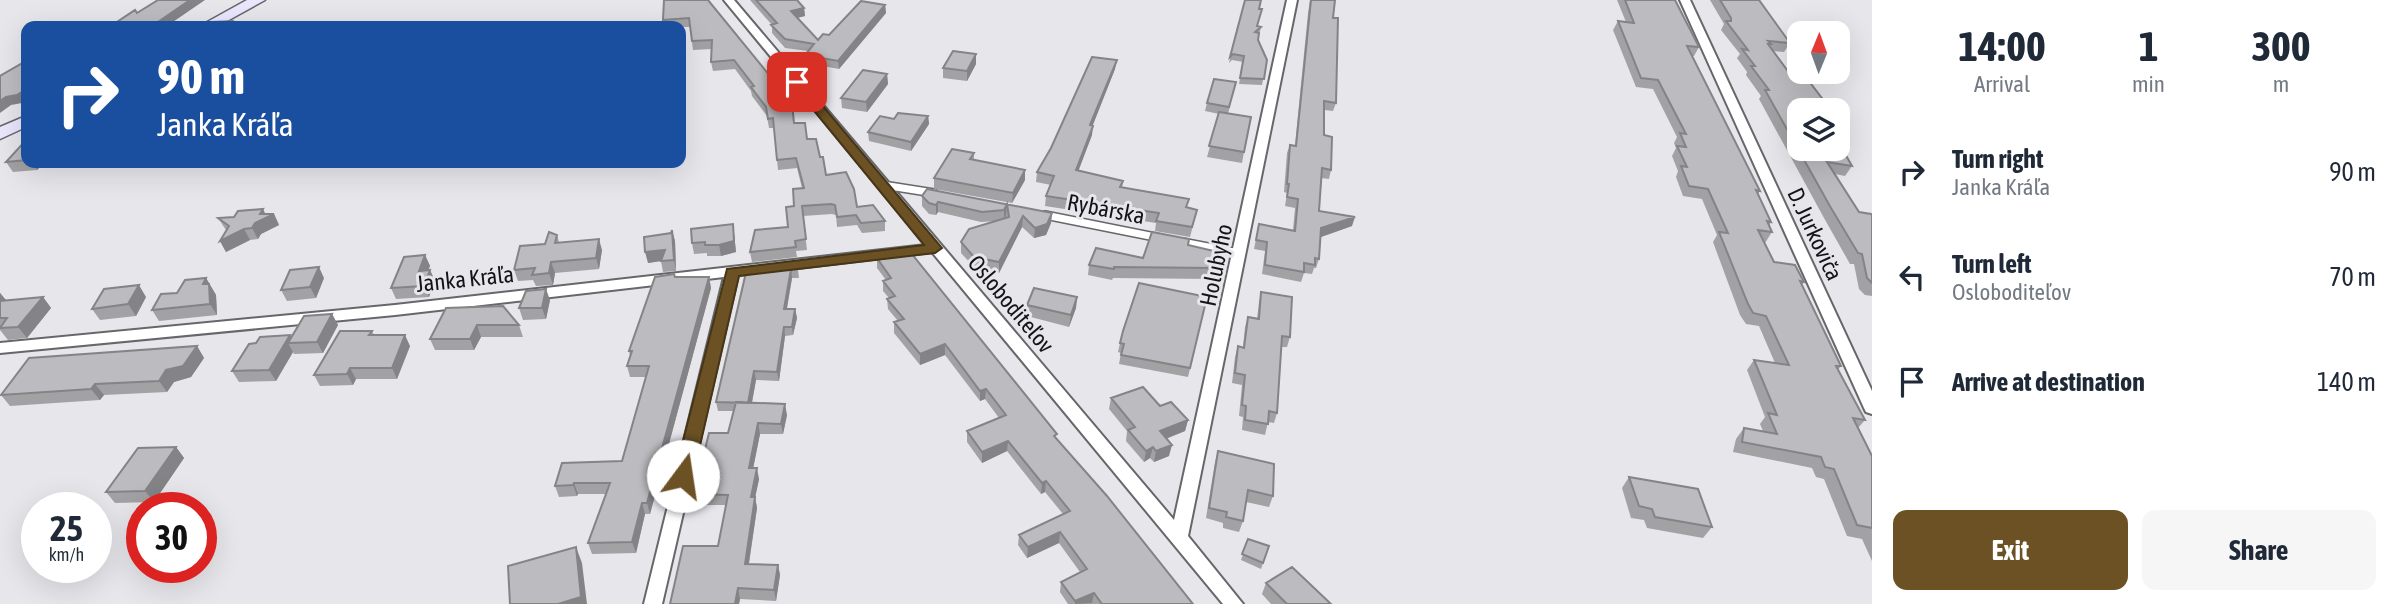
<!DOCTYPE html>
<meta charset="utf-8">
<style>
body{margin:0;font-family:"Asap Condensed",sans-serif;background:#f6f6f7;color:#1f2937;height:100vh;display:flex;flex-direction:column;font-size:26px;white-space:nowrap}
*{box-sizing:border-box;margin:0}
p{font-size:23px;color:#747a83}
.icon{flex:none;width:38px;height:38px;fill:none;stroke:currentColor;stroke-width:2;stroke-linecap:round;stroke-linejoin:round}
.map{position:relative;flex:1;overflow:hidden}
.panel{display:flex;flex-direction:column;background:#fff;width:525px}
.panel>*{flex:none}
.guide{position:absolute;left:21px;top:21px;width:665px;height:147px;border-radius:14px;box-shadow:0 7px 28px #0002;background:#1a4fa0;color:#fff;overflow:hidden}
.needle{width:46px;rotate:1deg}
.buttons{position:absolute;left:1787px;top:21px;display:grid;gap:14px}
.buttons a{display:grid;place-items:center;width:63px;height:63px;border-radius:14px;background:#fff;box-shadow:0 7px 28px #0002;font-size:35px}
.speed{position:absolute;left:21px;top:492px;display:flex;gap:14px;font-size:35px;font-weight:700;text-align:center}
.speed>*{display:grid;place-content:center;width:91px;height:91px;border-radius:50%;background:#fff;box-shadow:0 7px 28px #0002;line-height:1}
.speed small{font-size:18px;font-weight:400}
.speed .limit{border:10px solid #d22;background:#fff;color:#111}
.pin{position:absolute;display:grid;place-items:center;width:60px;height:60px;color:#fff;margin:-30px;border-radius:14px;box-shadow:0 4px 10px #0006}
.me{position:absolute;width:77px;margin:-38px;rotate:14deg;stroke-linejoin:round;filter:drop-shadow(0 0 5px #0008)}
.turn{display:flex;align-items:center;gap:24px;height:147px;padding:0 21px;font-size:32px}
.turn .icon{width:91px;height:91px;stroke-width:2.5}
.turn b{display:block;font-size:49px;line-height:60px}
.eta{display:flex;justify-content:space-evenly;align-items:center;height:119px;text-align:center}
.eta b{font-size:42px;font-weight:700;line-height:49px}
.primary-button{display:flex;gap:14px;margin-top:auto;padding:14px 21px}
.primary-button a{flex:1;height:80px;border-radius:14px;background:#6b5123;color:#fff;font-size:28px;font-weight:700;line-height:80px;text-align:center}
.primary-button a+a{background:#f6f6f7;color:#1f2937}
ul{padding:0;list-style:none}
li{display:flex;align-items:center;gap:21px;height:105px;padding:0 21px}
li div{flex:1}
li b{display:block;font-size:26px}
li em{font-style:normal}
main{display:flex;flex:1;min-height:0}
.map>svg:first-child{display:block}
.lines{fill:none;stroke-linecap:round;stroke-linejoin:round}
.lane-casing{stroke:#67676b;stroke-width:10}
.street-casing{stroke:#67676b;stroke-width:4}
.secondary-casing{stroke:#67676b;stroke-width:3}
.lane{stroke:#fff;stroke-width:7}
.street{fill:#fff;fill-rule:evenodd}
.secondary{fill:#e9e6fe;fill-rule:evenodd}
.wall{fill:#a2a2a5}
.shaded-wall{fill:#848486}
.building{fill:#bcbcc0;stroke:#848486;stroke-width:2}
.route{fill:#6b5123;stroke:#463517;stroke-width:2}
.labels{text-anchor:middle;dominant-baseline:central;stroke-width:6;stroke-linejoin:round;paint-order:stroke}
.street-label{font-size:23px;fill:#141415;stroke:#e7e6eb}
</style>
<main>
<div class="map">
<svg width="1872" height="604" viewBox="0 0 1872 604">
<rect width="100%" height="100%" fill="#e7e6eb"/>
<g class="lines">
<!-- lane casing -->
<g class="lane-casing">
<path id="lane" d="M883 185 934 193
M1045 215 1160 238
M1182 242 1239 253"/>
</g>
<!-- street casing -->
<g class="street-casing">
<path id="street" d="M724 0H734L1174 520 1287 0H1297L1188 536 1243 604H1223L932 252 738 275 662 604H644L724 277 395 315 0 353V343L395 305 926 245Z
M1680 0H1690L1872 391V414L1866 412 1864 408Z"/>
</g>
<!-- secondary casing -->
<g class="secondary-casing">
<path id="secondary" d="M247 0H265L218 26H200Z
M26 116V127L0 139V127Z"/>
</g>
<!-- lane -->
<use href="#lane" class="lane"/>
<!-- street -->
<use href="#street" class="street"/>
<!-- secondary -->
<use href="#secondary" class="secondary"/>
</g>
<!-- wall -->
<path class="wall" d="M708 0 794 123 820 157 826 175 857 207 885 221V231L862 233 857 225 837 227 836 215 832 214 803 216 807 250 796 251 797 257 752 262 750 252 788 227 794 206 802 188 797 168 778 170 774 128H769L767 116 752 96 751 91 735 69 713 71 711 62 712 49 693 50 690 27H681V26H664L663 20Z
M750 0H797L804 8 805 16 797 18 818 40 885 5 886 13 839 69 806 63 805 55 808 51 785 48 772 33V25Z
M1310 0 1333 18 1336 103 1333 111 1324 110V135L1331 170 1329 179 1321 178 1319 211 1352 226 1321 237 1319 259 1316 268H1314L1312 274 1304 273 1301 282 1262 274 1265 251 1254 249 1259 224 1293 230 1295 208 1285 206 1287 193 1284 192 1287 153 1290 145H1295L1308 13Z
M1617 0H1675L1699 47 1694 56H1692L1760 191 1758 194 1771 222 1769 226 1772 232 1765 243H1764L1774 262 1804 282 1802 285 1841 366 1838 370 1865 420 1858 428 1872 456V561L1862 539 1847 536 1824 479 1816 477 1812 468 1733 452 1736 439 1744 428 1763 431 1760 424 1765 417 1747 370 1754 360 1775 363 1759 326 1746 324 1740 315 1713 242 1717 235 1702 199 1683 196 1676 177 1678 171 1672 156 1676 148 1674 143 1677 137 1653 89 1636 87 1613 30 1618 21 1626 22Z
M1710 0H1759L1790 43 1784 52 1773 51 1793 78 1831 110H1799V149L1852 166 1845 176 1835 174 1859 212 1872 215V296L1865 295 1859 289 1854 264H1850L1824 218 1759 99 1761 96 1746 75 1747 72 1737 58 1740 54 1721 30 1724 24Z
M1259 9H1262L1257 26 1261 27 1258 40 1267 60 1262 85 1239 84 1243 62 1232 60 1229 63 1237 27Z
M976 54V64L967 81 943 78V68Z
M1115 69 1092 126V135L1078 170 1123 181 1122 188 1187 208 1197 210 1190 237 1155 231 1156 223 1045 206 1046 196 1051 185 1036 182 1037 172Z
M887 74 888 84 867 112 842 108 841 98Z
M1236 82 1228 114 1244 152 1242 163 1207 157 1219 114 1205 111 1207 103Z
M928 116 929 124 911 151 869 141 868 132Z
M26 140V163H44L37 170 13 172 6 162Z
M974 153V160L1025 170V180L1012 203 934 189V178Z
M927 189 1052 213 1051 223 1046 235 1034 238 1022 227 999 273 974 267 961 253V242L997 221 981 222 938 212 936 215 929 214 922 206V196Z
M274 214 279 225 261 234 258 239 250 240 226 252 220 241 226 230 218 218Z
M733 224 736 252 721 256H707V253L694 254 692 243Z
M672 230 675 241 676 271 663 272 661 261 648 263 671 233Z
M557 235 559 242 602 250 599 269 555 273 553 285 536 286 533 280 518 281 514 270Z
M1188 245 1218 252 1212 279 1113 278 1112 280 1088 275 1089 265 1143 258Z
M425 255 430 266 428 270H430L435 281 429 297 396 299 391 288Z
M877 258 1056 439 1193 604H1068L1060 592 1061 582 1080 572 1059 543 1027 558 1018 545 1019 535 1063 514 1045 492 1041 494 1007 451 982 463 967 442V431L999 418 985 399 980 401 945 355 920 365 894 333V322L898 321 888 309 887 299 889 298 883 291V281L886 280 877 268Z
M797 262 799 278H792L787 309H795L797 318 793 335 785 336 779 381 756 380 752 403 787 415 783 434H760L753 468 759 479 755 497 757 508 749 564 778 565 780 575 776 601 740 599 739 604H670L718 546 726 505H697L694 494 728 433 734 411H718L716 402 725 363Z
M675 277H709L711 288 650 514H645L636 553 592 554 588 543 606 494H578L577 496 559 497 555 486 622 461 646 377H630L627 366 630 356 629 351Z
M206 278 216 295 217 315 159 321 152 310 177 293Z
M324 278 316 298 287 301 281 290Z
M1261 292 1290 337 1287 347H1281L1277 413 1274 423 1268 422 1265 435 1242 430 1243 417 1239 416 1242 385 1232 383 1235 357 1238 346 1243 347 1245 327 1248 317 1257 319 1259 302Z
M0 293 6 300 43 297 51 308 27 338 8 340 0 330Z
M146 297 136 316 100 320 92 309Z
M1077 297 1076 308 1069 327 1027 316V305Z
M1207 297 1188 377 1119 364 1121 353 1118 352 1120 343Z
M550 300 546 319 523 320 519 308Z
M503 306 519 325 523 337H481L474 350H435L430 339Z
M332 314 338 325 323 353 294 354 293 352 276 381 239 382 232 371 256 343 290 335 291 337Z
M372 331 374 335 410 346 397 379H356L353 385 320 386 314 375Z
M197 346 204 358 191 377 174 382 167 392 104 395 100 400 10 406 1 395Z
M1111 398 1160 406 1188 420 1185 431 1166 439 1169 456 1154 462 1150 458 1144 462 1126 441 1127 431 1109 409Z
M176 447 184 458 154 502 115 503 106 492Z
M1218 451 1273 496 1269 507 1246 502 1243 521 1239 532 1223 528V523L1206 518 1215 462Z
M1629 477 1712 527 1703 538 1647 528 1644 520 1631 518 1622 488Z
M1248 539 1269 546 1261 569 1241 560Z
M1266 583 1331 604H1271L1262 594Z"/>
<!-- shaded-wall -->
<path class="shaded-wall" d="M190 0H205L167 26H152Z
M885 5 886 13 839 69 838 61Z
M804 8 805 16 792 19 791 11Z
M232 21 235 26H227Z
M976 54V64L967 81V71Z
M1117 60 1115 69 1089 135 1090 125Z
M887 74 888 84 867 112 866 102Z
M26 89V101L22 103 11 105 0 113V101L6 97Z
M928 116 929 124 911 151V142Z
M1093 126 1092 135 1075 180 1076 170Z
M32 163H44L37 170Z
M1025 170V180L1012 203 1013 193Z
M938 202V212L936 215V205Z
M1007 204 1006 215 1004 220V210Z
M263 209 267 217 274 214 279 225 261 234 258 239 252 228Z
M1052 213 1051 223 1046 235 1034 238 1035 228Z
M1023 216 1022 227 999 273V262Z
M1355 217 1352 226 1318 238 1321 228Z
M733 224 736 252 721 256 719 245Z
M244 229 250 240 226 252 220 241Z
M672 230 675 241 676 271 674 260Z
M599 239 602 250 599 269 596 258Z
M665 250 667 260 648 263 645 252Z
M425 255 430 266 423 282 419 271Z
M551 262 555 273 553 285 549 273Z
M319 267 324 278 316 298 310 287Z
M791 269 792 278 785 318 784 309Z
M430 270 435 281 429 297 424 286Z
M709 277 711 288 650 514 647 503Z
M206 278 216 295 217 315 210 304 203 284Z
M139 285 146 297 136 316 128 304Z
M546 289 550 300 546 319 542 308Z
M0 293 9 304 0 311Z
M43 297 51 308 27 338 18 327Z
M1077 297 1076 308 1069 327 1071 315Z
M795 309 797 318 793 335 792 327Z
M332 314 338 325 323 353 317 342Z
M477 325 481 337 474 350 470 339Z
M784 327 785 336 779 381 777 372Z
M290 335 294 343H288L293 352 276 381 269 370Z
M405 335 410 346 397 379 392 368Z
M945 344V355L920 365V354Z
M197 346 204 358 191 377 174 382 167 392 159 381 166 370Z
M350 368 356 379 353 385 347 374Z
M754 371 756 380 750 412 748 403Z
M95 384 104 395 100 400 91 389Z
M986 389 985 399 980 401V391Z
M785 404 787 415 783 434 781 424Z
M1188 420 1185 431 1157 442 1160 431Z
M758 423 760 434 751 479 749 468Z
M1008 441 1007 451 982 463V452Z
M1172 445 1169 456 1154 462 1156 451Z
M176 447 184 458 154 502 145 491Z
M1153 447 1150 458 1144 462 1146 451Z
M757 468 759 479 753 508 751 497Z
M1046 481 1045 492 1041 494 1042 483Z
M574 483 578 494 577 496 573 485Z
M755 497 757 508 747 575 745 564Z
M642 503 645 514 636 553 632 542Z
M1060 532 1059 543 1027 558 1028 547Z
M576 547 582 563 587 604H558Z
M778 565 780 575 776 601 774 590Z
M738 588 740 599 739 604H735Z
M1094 593 1092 603 1075 604V601Z"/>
<!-- building -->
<path class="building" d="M158 0H190L152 26H111L135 10 137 13Z
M664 0H708L792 103 794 123H805L807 139H816L820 157H823L826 175 846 172 854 189 857 207 873 205 885 221 861 223 856 215 837 217 835 205 831 204 802 206 806 239 795 241 796 247 750 252 755 230 788 227 786 207 794 206 793 189 804 188 796 158 777 160 773 118 768 119 766 107 751 87 754 86 734 60 711 62 712 40 692 41 689 18 663 20Z
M756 0H797L804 8 791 11 818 40 823 34 829 35 861 1 885 5 838 61 805 55 814 44 785 39 771 25 777 23Z
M1245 0H1261L1259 9H1262L1257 26 1261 27 1255 32 1259 33 1258 40 1267 60 1264 79 1240 78 1244 56 1233 54 1230 57Z
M1311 0H1335L1333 18H1338L1336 103 1324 101V135L1332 137 1331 170 1322 168 1319 211 1355 217 1321 228 1319 259 1315 258V265L1304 263V272L1265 265 1267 242 1256 240 1259 224 1295 231 1298 199 1287 197 1289 184H1287L1290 145 1296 146Z
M1625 0H1675L1699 47 1687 46 1760 191 1756 190 1771 222 1767 221 1772 232 1758 230 1774 262 1795 265 1804 282 1800 281 1841 366H1836L1865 420 1853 418 1872 456V528L1857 525 1834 469 1825 467 1821 457 1742 442 1744 428 1777 434 1768 413 1777 415 1754 360 1789 365 1766 316 1753 313 1748 304 1719 232 1728 233 1708 189 1689 186 1681 166 1687 167 1677 146 1686 147 1680 133 1686 134 1658 80 1641 78 1618 21 1634 23Z
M1720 0H1759L1790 43 1768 41 1771 44H1768L1793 78 1808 80 1831 110 1799 109V149H1838V145H1840L1852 166 1827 162 1859 212 1871 214 1872 215V283L1867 278 1862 254 1858 253 1831 208 1765 90H1769L1751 66H1755L1742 49 1748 50 1726 21H1731V18Z
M232 21 227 26H208L211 22Z
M953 51 976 54 967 71 943 68Z
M1092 57 1117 60 1090 125 1093 126 1076 170 1123 181 1120 187 1189 199 1186 207 1197 210 1192 227 1156 221 1159 213 1046 196 1054 176 1037 172 1051 148Z
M26 61V89L17 95 6 97 0 101V76Z
M863 70 887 74 866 102 841 98Z
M1214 79 1236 82 1229 107 1207 103Z
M1219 112 1251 117 1244 152 1209 146Z
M898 113 928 116 911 142 868 132 880 116 894 119Z
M26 140V160L6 162Z
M952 149 974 153 970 159 1025 170 1013 193 934 178Z
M927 189 1052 213 1047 224 1035 228 1023 216 999 262 974 257 961 242 969 229 1009 217 1007 204 1004 210 982 212 938 202 936 205 929 203 922 196Z
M263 209 260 214H274L255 223 252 228 244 229 220 241 229 226 218 218 234 217 238 211Z
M733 224 734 241 719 245H705V242L692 243 691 229Z
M672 230 674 260 661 261 665 250 645 252 644 237 671 233Z
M549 232 557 235 555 243 599 239 596 258 551 262 549 273 532 275 535 268 514 270 520 246 545 244Z
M1152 232 1189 239 1188 245 1218 252 1214 268 1114 267V269L1089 265 1096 248 1143 258Z
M907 248 1057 434 1054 436 1107 496 1193 604H1102L1094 593 1075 601 1061 582 1087 569 1060 532 1028 547 1019 535 1070 511 1046 481 1042 483 1008 441 982 452 967 431 1006 415 986 389 980 391 945 344 920 354 894 322 904 319 887 299 895 296 883 281 891 278 877 258Z
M425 255 419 271 430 270 424 286 391 288 404 257Z
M797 262 798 269H791L784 309H795L792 327H784L777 372 754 371 748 403 716 402 747 268Z
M319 267 310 287 281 290 290 270Z
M674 274 675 277H709L647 503H642L632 542 588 543 610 483H574L573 485 555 486 562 463 622 461 649 366H627L632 351H629L655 277Z
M206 278 203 284H209L210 304 152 310 161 294 177 293 185 280Z
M1139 283 1207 297 1190 368 1121 355 1124 344 1120 343 1123 331Z
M139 285 128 304 92 309 104 289Z
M1034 288 1077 297 1071 315 1027 305Z
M546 289 542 308H519L526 291Z
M1261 292 1292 297 1290 337 1282 336 1277 413 1269 411 1268 424 1245 420 1246 406 1242 405 1245 375 1235 373 1238 346 1244 348 1248 317 1259 319Z
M43 297 18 327 0 328 7 318H0V301Z
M503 306 519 325H477L470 339H430L446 308Z
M332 314 317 342 288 343 304 316Z
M340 331H372L369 335H405L392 368H350L347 374 314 375Z
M290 335 269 370 232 371 249 344 256 343 260 337Z
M197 346 183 366 166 370 159 381 95 384 91 389 1 395 29 358Z
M1143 387 1160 406 1171 402 1188 420 1160 431 1172 445 1156 451 1153 447 1146 451 1128 430 1135 427 1111 398Z
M736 402 785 404 781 424 758 423 749 468H757L751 497H755L745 564 778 565 774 590 738 588 735 604H670L683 546H718L728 495 694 494 709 433H728Z
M176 447 145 491 106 492 138 448Z
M1218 451 1274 464 1273 496 1248 490 1243 521 1226 517 1227 512 1209 508Z
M1629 477 1698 489 1712 527 1655 517 1652 509 1639 506Z
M1248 539 1269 546 1263 563 1242 554Z
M576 547 581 597 558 604H510L508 566Z
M1292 567 1331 604H1287L1266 583Z"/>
<!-- route -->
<path class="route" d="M797 79 801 80 942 248 935 253 739 276 693 476 690 482 683 484 677 482 674 476 727 269 924 245 793 85 791 82Z"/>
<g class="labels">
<!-- street labels -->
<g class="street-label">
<text transform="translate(1106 209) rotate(11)">Rybárska</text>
<text transform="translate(1815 234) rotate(65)">D. Jurkoviča</text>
<text transform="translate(1216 265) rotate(-78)">Holubyho</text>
<text transform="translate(465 279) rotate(-6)">Janka Kráľa</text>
<text transform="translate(1011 304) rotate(50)">Osloboditeľov</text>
</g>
</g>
</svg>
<div class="buttons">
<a><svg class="needle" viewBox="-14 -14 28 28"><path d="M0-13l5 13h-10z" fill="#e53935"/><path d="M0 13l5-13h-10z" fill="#747a83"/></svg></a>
<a><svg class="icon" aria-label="layers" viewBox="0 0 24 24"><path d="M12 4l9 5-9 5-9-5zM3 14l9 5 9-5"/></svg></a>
</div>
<div class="speed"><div>25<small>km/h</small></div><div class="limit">30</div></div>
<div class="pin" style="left:797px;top:82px;background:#d93025"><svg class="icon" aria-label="arrive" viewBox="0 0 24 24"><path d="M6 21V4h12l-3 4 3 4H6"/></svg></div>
<svg class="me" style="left:683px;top:476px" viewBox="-20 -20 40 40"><circle r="19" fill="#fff"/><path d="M0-13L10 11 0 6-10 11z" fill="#6b5123"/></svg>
<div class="guide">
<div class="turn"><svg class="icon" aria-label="right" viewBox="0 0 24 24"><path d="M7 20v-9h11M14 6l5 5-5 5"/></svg><div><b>90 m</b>Janka Kráľa</div></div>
</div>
</div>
<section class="panel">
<div class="eta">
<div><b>14:00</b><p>Arrival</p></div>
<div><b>1</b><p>min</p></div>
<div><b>300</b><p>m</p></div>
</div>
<ul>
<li><svg class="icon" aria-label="right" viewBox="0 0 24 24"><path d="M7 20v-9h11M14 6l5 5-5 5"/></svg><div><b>Turn right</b><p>Janka Kráľa</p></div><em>90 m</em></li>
<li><svg class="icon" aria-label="left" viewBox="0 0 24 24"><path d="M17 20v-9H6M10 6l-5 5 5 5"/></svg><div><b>Turn left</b><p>Osloboditeľov</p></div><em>70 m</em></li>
<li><svg class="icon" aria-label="arrive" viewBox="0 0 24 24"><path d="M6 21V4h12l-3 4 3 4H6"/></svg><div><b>Arrive at destination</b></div><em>140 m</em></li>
</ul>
<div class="primary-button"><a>Exit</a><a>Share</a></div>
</section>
</main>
